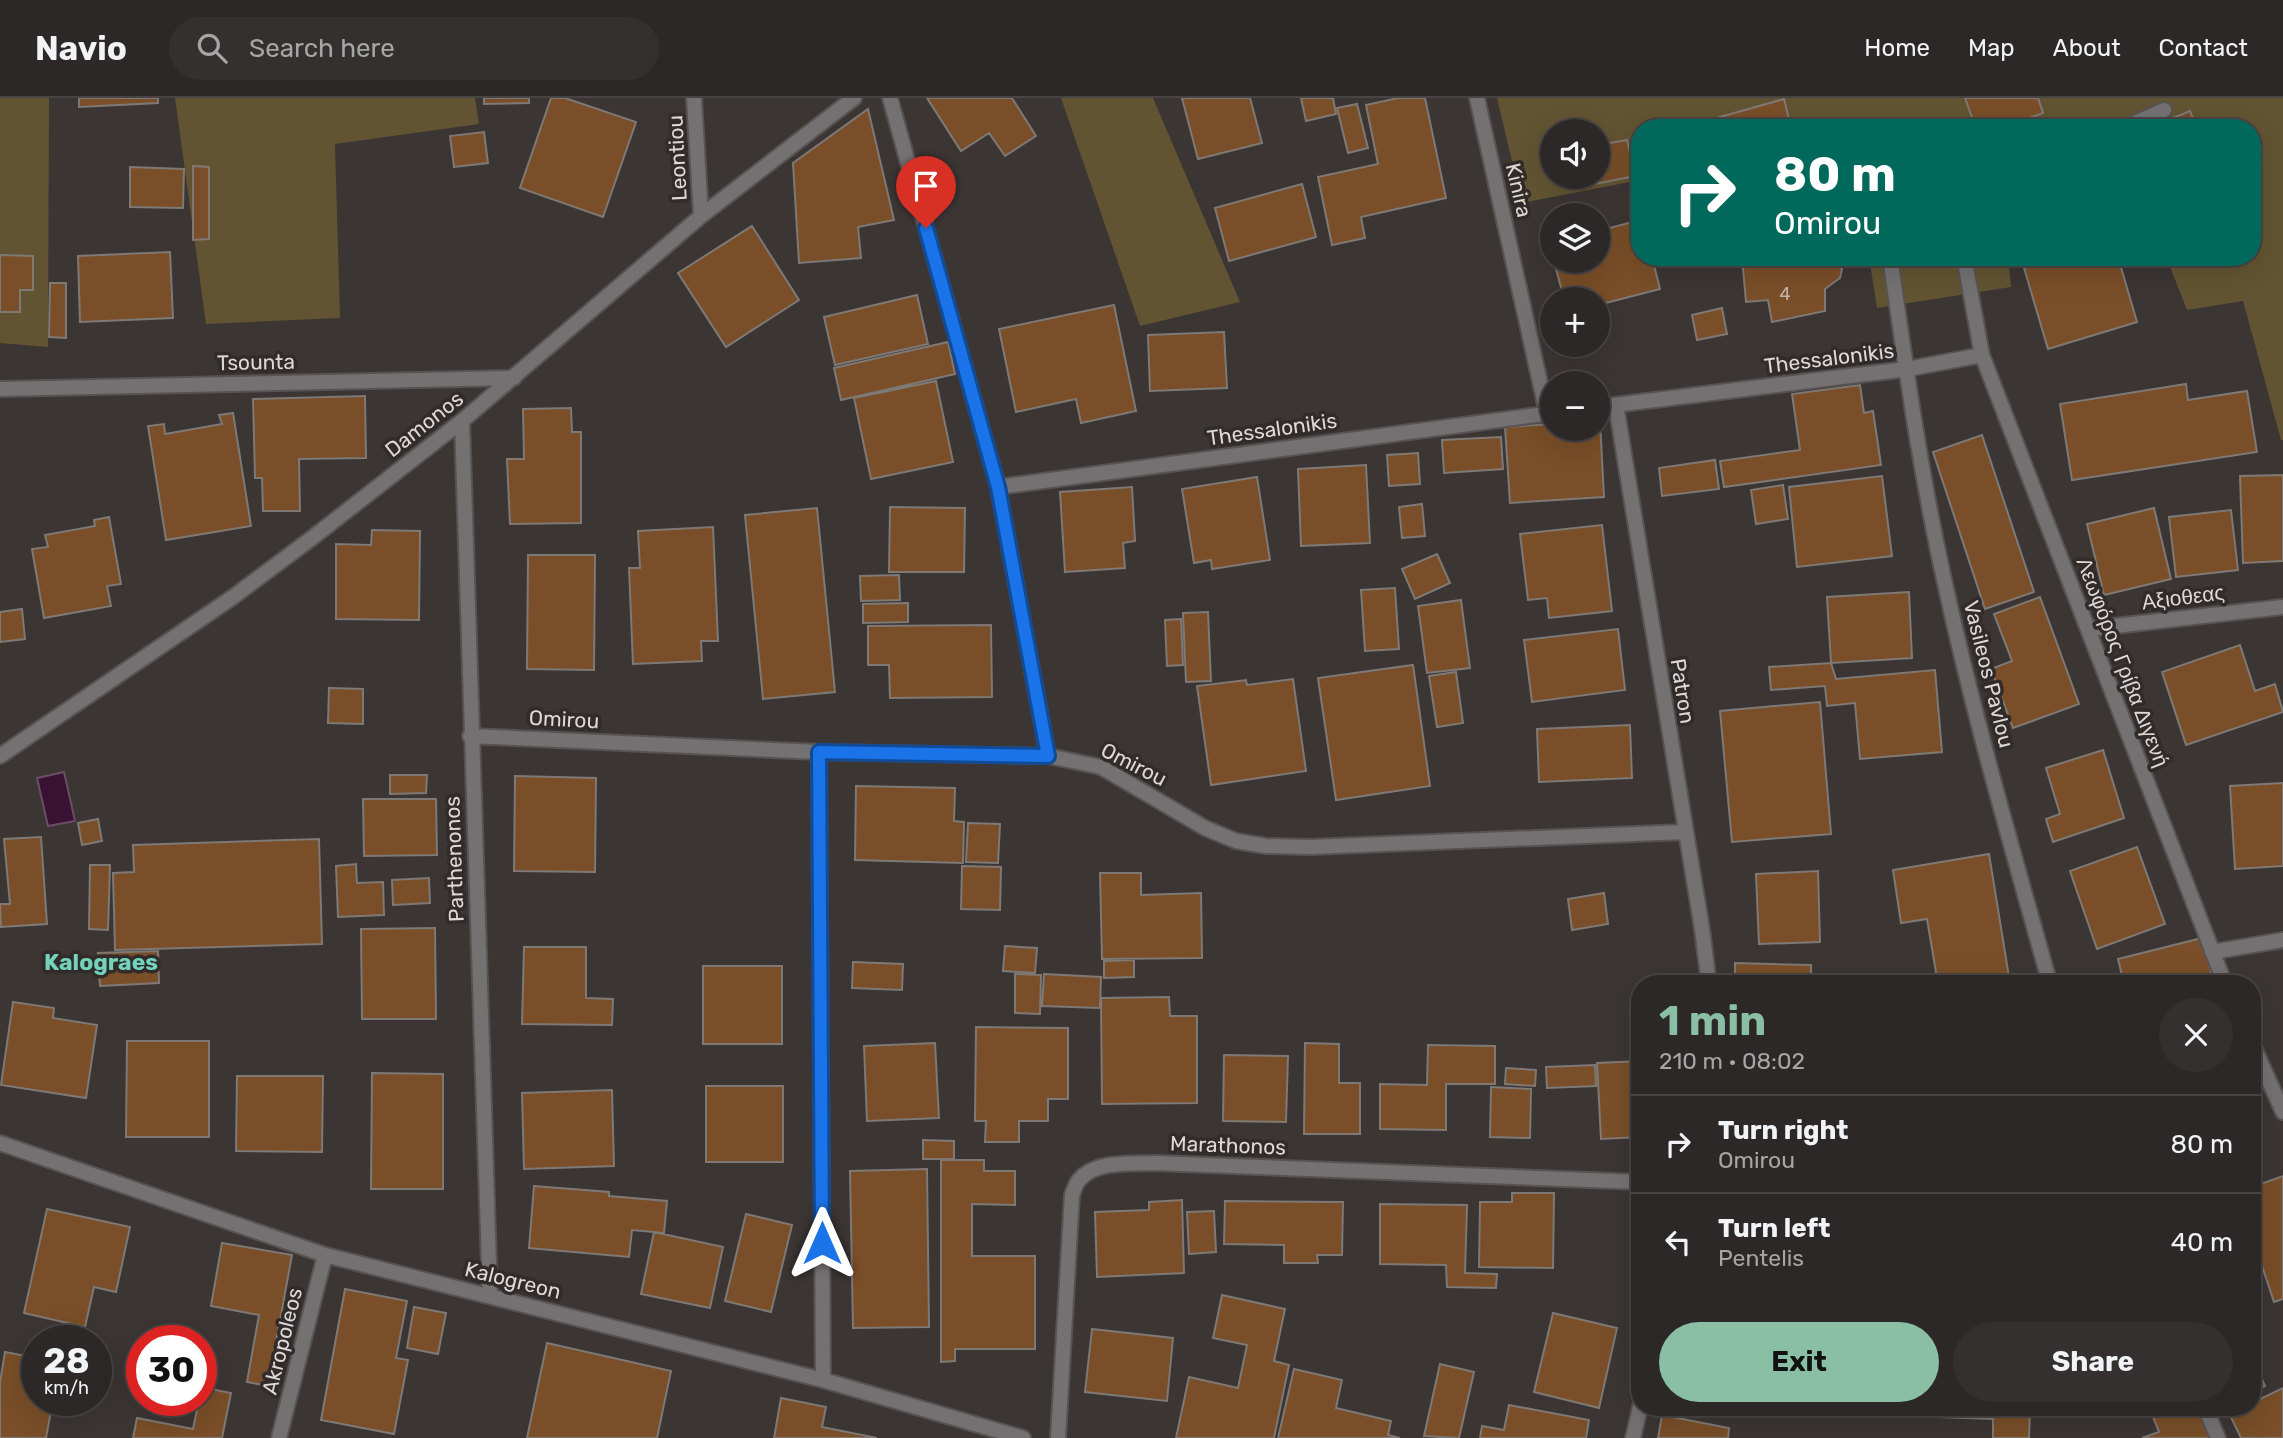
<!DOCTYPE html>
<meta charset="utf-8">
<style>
body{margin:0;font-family:Rubik,sans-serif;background:#34302f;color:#f1f3f6;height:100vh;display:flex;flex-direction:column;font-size:26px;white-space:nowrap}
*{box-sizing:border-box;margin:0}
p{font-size:23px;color:#a6a6a7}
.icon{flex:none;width:38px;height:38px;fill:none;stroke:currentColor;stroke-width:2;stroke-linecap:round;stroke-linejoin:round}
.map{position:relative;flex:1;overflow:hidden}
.panel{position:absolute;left:1631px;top:877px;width:630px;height:441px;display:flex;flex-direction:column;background:#2c2827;border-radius:28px;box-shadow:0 7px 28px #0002,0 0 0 2px #484444}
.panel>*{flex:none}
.top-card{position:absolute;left:1631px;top:21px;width:630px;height:147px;border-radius:28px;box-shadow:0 7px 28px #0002,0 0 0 2px #484444;background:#00695c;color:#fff;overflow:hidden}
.tools{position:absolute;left:1540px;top:21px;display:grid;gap:14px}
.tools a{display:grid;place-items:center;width:70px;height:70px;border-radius:50%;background:#2c2827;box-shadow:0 7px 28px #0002,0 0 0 2px #484444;font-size:35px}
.speed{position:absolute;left:21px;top:1227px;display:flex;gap:14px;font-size:35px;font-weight:700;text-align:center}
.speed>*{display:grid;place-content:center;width:91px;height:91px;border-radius:50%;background:#2c2827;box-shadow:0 7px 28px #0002,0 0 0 2px #484444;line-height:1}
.speed small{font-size:18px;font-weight:400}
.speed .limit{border:10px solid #d22;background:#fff;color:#111}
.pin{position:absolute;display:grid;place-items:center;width:60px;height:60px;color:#fff;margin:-72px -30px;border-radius:50% 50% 50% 0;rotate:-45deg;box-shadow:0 0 7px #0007}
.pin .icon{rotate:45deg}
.me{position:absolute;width:77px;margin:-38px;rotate:0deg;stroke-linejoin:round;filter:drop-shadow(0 0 5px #0008)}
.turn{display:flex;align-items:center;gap:24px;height:147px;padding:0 28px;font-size:32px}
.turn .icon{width:91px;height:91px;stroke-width:2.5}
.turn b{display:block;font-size:49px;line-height:60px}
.round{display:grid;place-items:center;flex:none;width:74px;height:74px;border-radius:37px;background:#34302f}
.overview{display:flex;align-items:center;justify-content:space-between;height:119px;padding:0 28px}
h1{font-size:42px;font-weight:700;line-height:52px;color:#8abfa5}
.action{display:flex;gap:14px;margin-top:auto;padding:14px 28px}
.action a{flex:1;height:80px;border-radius:42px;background:#8abfa5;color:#111;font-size:28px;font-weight:700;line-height:80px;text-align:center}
.action a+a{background:#34302f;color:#f1f3f6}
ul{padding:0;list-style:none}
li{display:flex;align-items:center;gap:21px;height:98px;padding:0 28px;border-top:2px solid #484444}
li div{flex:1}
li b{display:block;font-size:26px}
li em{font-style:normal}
header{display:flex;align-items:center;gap:42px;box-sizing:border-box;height:98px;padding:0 35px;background:#2c2827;border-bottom:2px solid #484444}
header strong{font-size:33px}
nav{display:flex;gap:38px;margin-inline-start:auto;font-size:24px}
.search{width:490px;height:63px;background:#34302f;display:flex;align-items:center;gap:18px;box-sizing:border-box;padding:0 24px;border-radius:38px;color:#a6a6a7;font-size:26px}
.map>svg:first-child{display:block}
.green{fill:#625432;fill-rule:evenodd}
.water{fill:#391233;stroke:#6a4e64;stroke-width:2}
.building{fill:#794e28;stroke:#7e7975;stroke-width:2}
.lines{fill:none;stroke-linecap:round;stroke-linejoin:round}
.street-casing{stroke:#585352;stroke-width:18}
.street{stroke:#747172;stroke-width:14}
.route-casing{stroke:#114b97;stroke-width:18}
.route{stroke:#1a73e8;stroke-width:12}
.labels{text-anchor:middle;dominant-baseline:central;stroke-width:7;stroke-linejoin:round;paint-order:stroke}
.number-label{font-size:18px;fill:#c4b6ac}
.street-label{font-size:21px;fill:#ddd9d8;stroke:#312b2a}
.neighbourhood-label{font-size:23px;font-weight:bold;fill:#72d4bc;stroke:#312b2a}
</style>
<header>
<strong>Navio</strong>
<div class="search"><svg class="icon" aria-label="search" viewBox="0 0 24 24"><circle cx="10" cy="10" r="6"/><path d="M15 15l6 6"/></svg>Search here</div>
<nav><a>Home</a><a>Map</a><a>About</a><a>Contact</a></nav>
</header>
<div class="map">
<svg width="2283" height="1340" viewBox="0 0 2283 1340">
<rect width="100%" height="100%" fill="#3b3534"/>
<!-- green -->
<path class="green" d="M0 0H49L48 249 0 245Z
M175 0H475L479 26 335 46 340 220 206 226Z
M1061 0H1153L1240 204 1140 228Z
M1497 0H2283V342H2281L2243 203 2187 212 2166 159H2252V30H1640V82L1522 105ZM1552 33H1598V79H1552Z
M1869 159H2033L2009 168 2011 189 1877 210Z"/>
<!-- water -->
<path class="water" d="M64 674 75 723 48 728 37 680Z"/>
<!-- building -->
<path class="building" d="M79 0H158V5L79 9Z
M484 0H529V5L484 6Z
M551 0H565L636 24 603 119 520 90Z
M927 0H1012L1036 38 1005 58 989 35 961 53Z
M1182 0H1250L1262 45 1198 61Z
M1301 0H1333L1336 16 1306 23Z
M1398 0H1425L1446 100 1361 119 1365 140 1332 147 1318 79 1378 66 1366 7Z
M1965 0H2038L2043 15 2003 30H1976Z
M1784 1 1791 30H1715L1713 21Z
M1357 6 1368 50 1348 55 1337 10Z
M868 11 894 122 858 129 861 160 799 165 793 65Z
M2190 13 2197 30H2151V29Z
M484 34 488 65 454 69 450 38Z
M1627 42 1635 78 1595 86 1594 79H1598V47Z
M193 68 209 69V141L193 142Z
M130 69 184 71 183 110 130 109Z
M1302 86 1316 139 1229 163 1215 110Z
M1640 122V159H1652L1660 191 1598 207V201H1564L1554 163H1598V133Z
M752 128 799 202 726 249 678 175Z
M170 154 173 220 80 224 78 158Z
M0 157 33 158V192H20V214H0Z
M1742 159H1830L1839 165 1842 171 1840 180 1825 191V213L1772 224 1768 202 1746 204Z
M2058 159H2118L2137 224 2048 251 2024 170Z
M50 185H66V240L49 239Z
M917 197 928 246 835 267 824 219Z
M1114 207 1136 313 1081 325 1076 301 1016 314 999 231Z
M1722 210 1727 236 1697 242 1692 217Z
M1224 234 1227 290 1150 293 1148 237Z
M948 244 955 276 841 302 834 270Z
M936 283 953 364 871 381 854 300Z
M2186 286 2188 302 2247 293 2257 354 2072 382 2060 306Z
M1860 287 1864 315 1873 313 1881 367 1724 389 1720 363 1800 352 1792 296Z
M365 298 366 360 299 361 300 413H263L262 380H255L253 301Z
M571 310 572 334H581V425L510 426 507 361H524L523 311Z
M233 315 251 428 166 442 148 328 164 326 165 336 222 326 219 317Z
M1598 323H1600L1604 399 1510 405 1505 329 1552 326V331H1598Z
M1982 337 2034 494 1985 511 1933 354Z
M1501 339 1503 371 1444 375 1442 342Z
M1418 355 1420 386 1389 388 1387 357Z
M1715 362 1719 391 1662 398 1659 370Z
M1366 367 1370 445 1301 448 1298 371Z
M2283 377V463L2243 465 2240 378Z
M1882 378 1892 458 1797 469 1789 389Z
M1257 379 1270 462 1212 471 1211 462 1194 465 1182 391Z
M1783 387 1788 421 1756 426 1751 392Z
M1132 389 1135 443 1123 445 1125 470 1065 474 1060 394Z
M1422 406 1425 438 1402 440 1399 409Z
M890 409 965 410 964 474H889Z
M817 410 835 594 763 601 745 417Z
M2154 410 2171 481 2104 497 2087 426Z
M2231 412 2238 472 2176 479 2169 419Z
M109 419 121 486 107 488 111 508 44 520 32 451 48 449 45 437 95 428 94 422Z
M1602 427 1612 513 1549 520 1547 500 1528 502 1520 436Z
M713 429 718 543H701L702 563 633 566 629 470H640L638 433Z
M372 432 420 433 419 522 336 521V446L371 447Z
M1437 456 1450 485 1415 501 1402 471Z
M528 457H595L594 572 527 571Z
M899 477 900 502 861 503 860 478Z
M1395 490 1399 551 1365 553 1361 492Z
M1909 494 1912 560 1831 565 1827 499Z
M2040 499 2079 606 2013 630 1991 571 2012 563 1994 516Z
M1461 502 1470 570 1427 575 1418 508Z
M908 505V524L863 525V506Z
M22 511 25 541 0 544V514Z
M1208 514 1211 583 1186 584 1183 515Z
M1181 521 1183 567 1167 568 1165 522Z
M991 527 992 599 890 600 889 567H868V528Z
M1618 531 1625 592 1532 604 1524 542Z
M2240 547 2255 593 2275 586 2283 614 2186 647 2162 574Z
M1831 565 1836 581 1935 572 1942 654 1860 661 1855 605 1827 608 1825 588 1771 592 1769 569Z
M1413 567 1430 688 1336 702 1318 580Z
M1456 574 1463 625 1437 629 1429 578Z
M1293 581 1306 673 1211 687 1197 588 1246 582 1247 587Z
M329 590 363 591V626L328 625Z
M1820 604 1831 736 1732 744 1720 613Z
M1630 627 1632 680 1539 684 1537 631Z
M2103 652 2124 720 2053 744 2046 721 2060 716 2046 670Z
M390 677H427L426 695 390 696Z
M515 678 596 680 595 774 514 773Z
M2283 685V768L2235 771 2230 688Z
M856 688 955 690 954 723 964 724 963 765 855 762Z
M363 701H436L437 757 364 758Z
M98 721 102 743 82 747 78 725Z
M968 725 1000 726 998 765 966 764Z
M41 739 47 826 1 829 0 806H10L4 741Z
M319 741 322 846 115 852 113 775 134 774 133 747Z
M2137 749 2165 826 2097 851 2070 773Z
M1989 756 2010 885 1938 886 1927 821 1901 825 1893 772Z
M356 766 357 785 383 784 384 817 338 819 336 768Z
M90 767H110L108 832 89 831Z
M962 768 1001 769 1000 812 961 811Z
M1818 773 1820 844 1759 846 1756 776Z
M1100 775H1141V797L1201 795 1202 860 1102 861Z
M429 780 430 805 393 807 392 782Z
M1604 795 1608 826 1572 832 1568 801Z
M435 830 436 921H362L361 831Z
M2202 840 2214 886H2124L2118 861Z
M1005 848 1037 850 1035 875 1003 873Z
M524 849H586V900L613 901 612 927 522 926Z
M158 853 159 885 100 888 98 855Z
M1134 862V879L1104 880V863Z
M853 864 903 866 902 892 852 890Z
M1735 865 1811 867V886H1735Z
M703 868H782V946H703Z
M1015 876 1041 877 1040 916 1015 915Z
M1044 876 1101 879 1100 910 1042 908Z
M1169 899 1170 918H1197V1005L1102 1006 1101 900Z
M13 904 54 910 53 920 97 927 86 1000 1 987Z
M976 929 1068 930V1001H1048V1023H1019V1044H985L986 1023H975Z
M127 943H209V1039H126Z
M935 945 939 1020 867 1023 864 948Z
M1305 945 1339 946V985H1360V1036H1304Z
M1428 947 1495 948V986H1446V1032L1380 1031V986L1427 987Z
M1224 957 1288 958 1286 1024 1223 1023Z
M1640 963V1039L1601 1041 1597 965Z
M1595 967 1596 988 1547 990 1546 969Z
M1506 970 1536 972 1535 988 1505 986Z
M372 975 443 976V1091H371Z
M237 978H323L322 1054 236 1053Z
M706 988H783V1064H706Z
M1491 989 1531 991 1530 1040 1490 1039Z
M612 992 614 1068 524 1071 522 995Z
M923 1042 954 1043V1061H923Z
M941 1062H984V1073H1015V1107L972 1106V1158H1035V1251H955V1263L941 1264Z
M927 1071 929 1229 853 1230 850 1073Z
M2283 1078V1201L2274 1204 2252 1138V1089Z
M534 1088 609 1094V1098L667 1103 664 1135 632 1132 629 1159 529 1150Z
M1512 1095H1554L1553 1170 1479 1169 1480 1104H1512Z
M1182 1102 1184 1175 1097 1179 1095 1114 1149 1112V1104Z
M1225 1103 1343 1104 1342 1157H1317L1318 1165H1284V1147L1224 1146Z
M1380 1106 1467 1107 1465 1175 1497 1176 1496 1190 1447 1189 1446 1167 1380 1166Z
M47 1111 130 1129 116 1194 94 1189 85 1229 24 1215Z
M1214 1113 1216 1154 1189 1156 1187 1114Z
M746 1116 792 1127 771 1214 725 1203Z
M654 1134 723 1149 710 1210 641 1196Z
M222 1145 292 1157 268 1288 247 1284 259 1217 211 1208Z
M345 1191 407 1203 396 1260 408 1262 394 1336 321 1322Z
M1222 1197 1285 1211 1274 1263 1289 1267 1274 1340H1176L1189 1279 1238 1290 1247 1247 1213 1240Z
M414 1209 446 1215 438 1256 407 1250Z
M1553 1215 1617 1230 1599 1310 1534 1294Z
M1092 1231 1173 1240 1167 1303 1085 1294Z
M547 1245 671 1273 657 1340H527Z
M5 1254 37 1260V1302H53L46 1340H0V1284Z
M2252 1260 2265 1288 2252 1294Z
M1440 1266 1474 1274 1459 1340 1424 1338Z
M1294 1271 1342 1282 1336 1310 1391 1323 1388 1337 1400 1340H1278Z
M201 1289 231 1295 222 1340H133L137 1320 193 1331 199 1302H201Z
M2283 1290V1340H2241L2229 1315 2243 1309H2252V1305Z
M781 1300 826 1309 822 1329 877 1340H774Z
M1509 1307 1589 1322 1586 1340H1480L1482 1328 1504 1332Z
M1854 1309H2011V1311L2030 1312 2029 1340H1993V1321L1854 1316Z
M2070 1309H2148V1315L2070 1314Z
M2149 1309H2201L2211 1340H2142L2159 1334Z
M1662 1317 1729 1330 1728 1340H1658Z"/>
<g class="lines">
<!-- street casing -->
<g class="street-casing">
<path id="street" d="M694 0 701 118
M890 0 998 389 1048 658
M1477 0 1547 316
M2124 30 2164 12
M1890 159C1906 270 1921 380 1946 490 1975 623 2013 754 2050 886
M1964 159 1982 257 2225 886
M0 291 514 280
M1616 307 1702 831 1709 886
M1598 309 1907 271 1982 257
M462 323 490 1198
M998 389 1552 315
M2088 531 2283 509
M470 638 819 654 1048 658 1101 669 1205 730 1236 743 1266 748 1310 749 1684 734
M819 654 823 1282
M0 658 233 499 312 440 462 323 701 118 854 0
M2212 854 2283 842
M2252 945 2283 1014
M0 1045 325 1157 823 1282 1023 1340
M2205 1309 2218 1340
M279 1340 325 1157
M1058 1340 1072 1097C1074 1092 1076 1085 1079 1082 1096 1062 1131 1066 1155 1065L1640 1084
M1633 1340 1640 1309"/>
</g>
<!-- street -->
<use href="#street" class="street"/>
</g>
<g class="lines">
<!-- route casing -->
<g class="route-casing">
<path id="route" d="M822 1145 819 654 1048 658 998 389 926 130"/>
</g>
<!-- route -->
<use href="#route" class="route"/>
</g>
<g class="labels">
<!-- number labels -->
<g class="number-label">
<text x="1785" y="196">4</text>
</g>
<!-- street labels -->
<g class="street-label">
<text transform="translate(677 60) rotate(-93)">Leontiou</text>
<text transform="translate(1519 92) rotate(77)">Kinira</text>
<text transform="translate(1829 260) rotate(-7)">Thessalonikis</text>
<text transform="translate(256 264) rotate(-1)">Tsounta</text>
<text transform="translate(424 326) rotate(-38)">Damonos</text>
<text transform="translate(1272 331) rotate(-8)">Thessalonikis</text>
<text transform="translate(2183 499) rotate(-7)">Αξιοθεας</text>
<text transform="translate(2123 564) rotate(69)">Λεωφόρος Γρίβα Διγενή</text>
<text transform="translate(1989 576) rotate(76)">Vasileos Pavlou</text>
<text transform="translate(1683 593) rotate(81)">Patron</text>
<text transform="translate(564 621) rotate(3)">Omirou</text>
<text transform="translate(1134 666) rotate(27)">Omirou</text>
<text transform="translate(454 761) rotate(-92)">Parthenonos</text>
<text transform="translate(1228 1047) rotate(2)">Marathonos</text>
<text transform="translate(513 1182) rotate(14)">Kalogreon</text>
<text transform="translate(282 1243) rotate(-76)">Akropoleos</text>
</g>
<!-- neighbourhood labels -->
<g class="neighbourhood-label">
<text x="101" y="864">Kalograes</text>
</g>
</g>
</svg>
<div class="tools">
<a><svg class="icon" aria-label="sound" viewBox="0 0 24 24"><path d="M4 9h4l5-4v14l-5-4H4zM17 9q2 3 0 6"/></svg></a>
<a><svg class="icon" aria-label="layers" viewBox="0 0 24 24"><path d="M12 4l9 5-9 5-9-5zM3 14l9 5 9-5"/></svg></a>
<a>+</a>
<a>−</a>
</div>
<div class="speed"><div>28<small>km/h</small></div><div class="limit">30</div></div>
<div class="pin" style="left:926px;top:130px;background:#d93025"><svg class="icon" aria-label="arrive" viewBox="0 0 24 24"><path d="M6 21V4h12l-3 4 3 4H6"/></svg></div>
<svg class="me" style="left:822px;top:1145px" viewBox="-20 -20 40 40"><path d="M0-17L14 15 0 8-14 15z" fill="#1a73e8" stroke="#fff" stroke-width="4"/></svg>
<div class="top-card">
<div class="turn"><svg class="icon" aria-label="right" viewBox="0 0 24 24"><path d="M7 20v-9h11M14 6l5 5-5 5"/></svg><div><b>80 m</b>Omirou</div></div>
</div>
<section class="panel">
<div class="overview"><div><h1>1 min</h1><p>210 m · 08:02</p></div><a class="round"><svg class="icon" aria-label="close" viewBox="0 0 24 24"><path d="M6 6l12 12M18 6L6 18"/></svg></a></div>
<ul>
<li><svg class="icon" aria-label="right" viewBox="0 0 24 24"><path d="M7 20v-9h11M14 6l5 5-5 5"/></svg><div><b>Turn right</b><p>Omirou</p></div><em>80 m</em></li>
<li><svg class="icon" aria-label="left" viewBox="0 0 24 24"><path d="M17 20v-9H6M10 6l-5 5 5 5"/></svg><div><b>Turn left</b><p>Pentelis</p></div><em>40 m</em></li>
</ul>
<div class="action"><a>Exit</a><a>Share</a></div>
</section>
</div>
